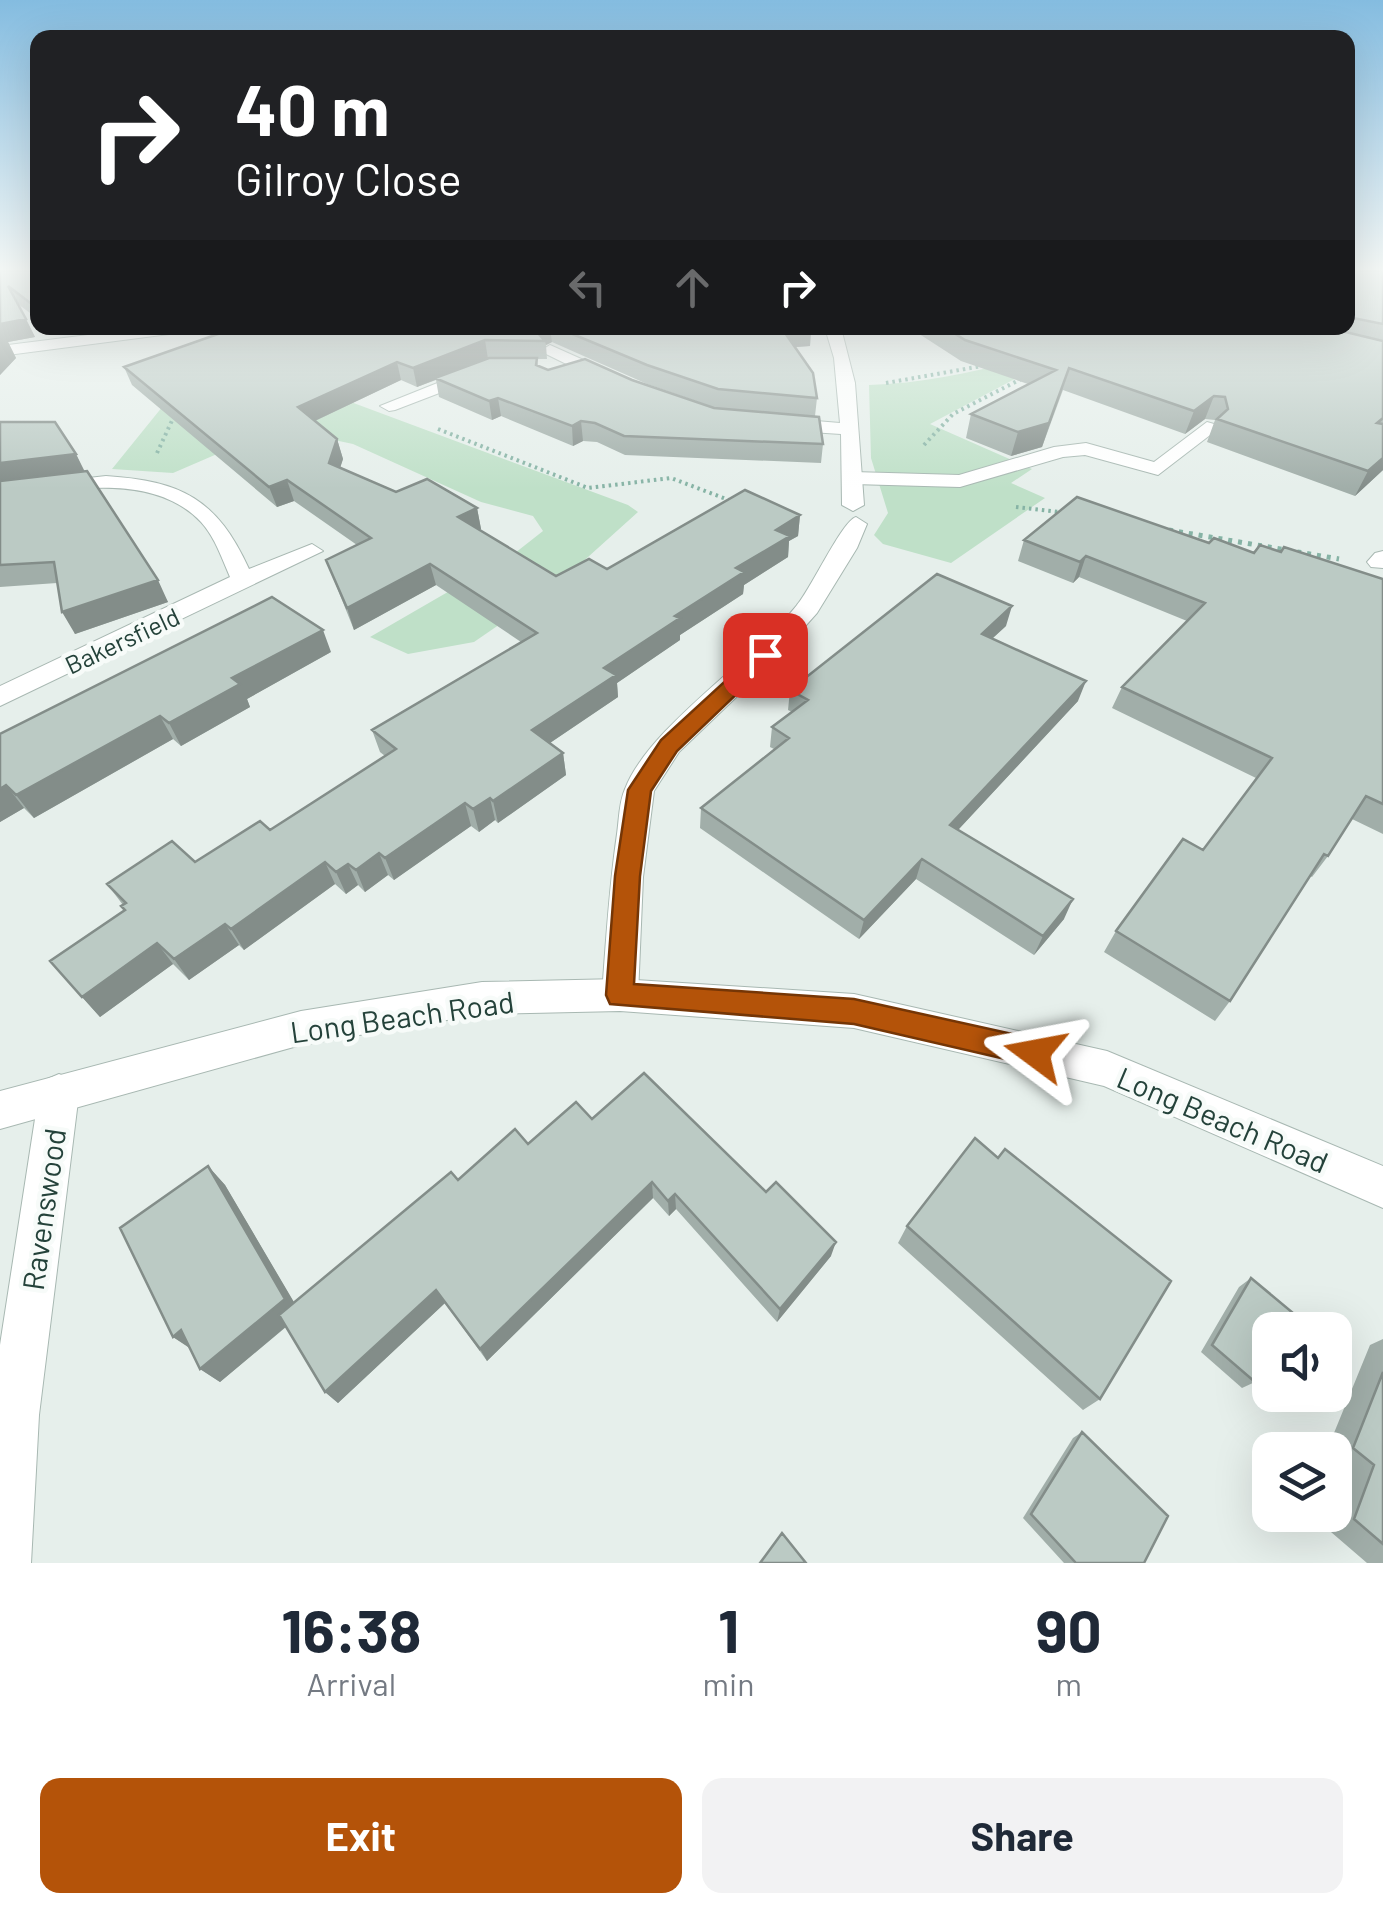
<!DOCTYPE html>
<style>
body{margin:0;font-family:Barlow,sans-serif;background:#f2f2f3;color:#1f2937;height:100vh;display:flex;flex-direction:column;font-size:38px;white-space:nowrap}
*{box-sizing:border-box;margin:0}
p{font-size:32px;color:#747a83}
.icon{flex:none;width:55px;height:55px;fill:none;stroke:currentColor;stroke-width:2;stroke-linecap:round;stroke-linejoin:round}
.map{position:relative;height:1563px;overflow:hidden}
.side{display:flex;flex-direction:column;background:#fff;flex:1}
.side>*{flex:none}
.hud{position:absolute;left:30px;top:30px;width:1325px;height:305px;border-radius:20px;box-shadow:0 10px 40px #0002;background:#202124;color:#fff;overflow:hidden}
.controls{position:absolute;left:1252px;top:1312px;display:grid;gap:20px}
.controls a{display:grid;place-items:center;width:100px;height:100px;border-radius:20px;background:#fff;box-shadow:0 10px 40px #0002;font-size:50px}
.pin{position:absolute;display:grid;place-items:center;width:85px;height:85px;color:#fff;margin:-42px;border-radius:20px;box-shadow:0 5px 15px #0006}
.me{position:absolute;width:110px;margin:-55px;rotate:283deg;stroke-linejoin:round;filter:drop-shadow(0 0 8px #0008)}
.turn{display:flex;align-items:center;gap:35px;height:210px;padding:0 40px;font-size:45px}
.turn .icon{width:130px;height:130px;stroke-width:2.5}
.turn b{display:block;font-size:70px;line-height:85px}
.lanes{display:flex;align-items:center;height:95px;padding:0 40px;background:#0003;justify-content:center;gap:50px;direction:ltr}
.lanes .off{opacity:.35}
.eta{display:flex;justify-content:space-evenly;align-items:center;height:170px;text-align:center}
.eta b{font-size:60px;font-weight:700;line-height:70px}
.cta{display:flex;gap:20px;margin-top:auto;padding:20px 40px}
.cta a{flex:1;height:115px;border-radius:20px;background:#b45309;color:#fff;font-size:40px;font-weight:700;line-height:115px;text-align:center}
.cta a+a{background:#f2f2f3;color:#1f2937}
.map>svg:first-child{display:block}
.green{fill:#bfe0c8}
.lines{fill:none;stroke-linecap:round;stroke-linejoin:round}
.service-casing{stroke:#a8b8b2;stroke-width:2}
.minor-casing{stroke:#a8b8b2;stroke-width:2}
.tertiary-casing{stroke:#a8b8b2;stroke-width:2}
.path-far1{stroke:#86b3a5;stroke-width:4;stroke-dasharray:2.5 4;stroke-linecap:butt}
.path{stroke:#86b3a5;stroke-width:5;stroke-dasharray:4 6;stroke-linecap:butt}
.service{fill:#fff;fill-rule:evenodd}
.minor{fill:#fff;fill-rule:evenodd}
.tertiary{fill:#fff;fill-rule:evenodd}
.wall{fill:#a1aea9;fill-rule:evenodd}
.shaded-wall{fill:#838d89}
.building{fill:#bbcac4;stroke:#838d89;stroke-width:2.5}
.route{fill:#b45309;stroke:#753606;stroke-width:2.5}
.labels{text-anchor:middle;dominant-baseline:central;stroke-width:9;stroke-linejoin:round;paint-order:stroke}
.street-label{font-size:25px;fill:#24423a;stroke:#f7fbf9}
.near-street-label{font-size:30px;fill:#24423a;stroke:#f7fbf9}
</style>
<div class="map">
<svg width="1383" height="1563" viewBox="0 0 1383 1563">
<rect width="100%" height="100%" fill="#e6efeb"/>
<!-- green -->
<path class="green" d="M1092 338 930 424 1032 469 1011 483 1045 498 951 563 883 544 874 535 888 513 871 458 869 385C944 383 1021 361 1092 338Z
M324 392 628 505 638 512 558 584 474 642 408 654 370 637 515 553 543 531 533 516 481 502 353 444 306 434 224 451 173 473 112 469 167 401Z"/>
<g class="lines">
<!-- service casing -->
<g class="service-casing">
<path id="service" d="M475 368 481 369V377L395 410 389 411 380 406Z
M1207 422 1214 424V432L1158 475 1085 455 1063 457 960 487 853 484 843 478 853 472 959 475 1054 447 1086 443 1154 462Z"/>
</g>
<!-- minor casing -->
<g class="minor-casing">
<path id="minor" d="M825 328H841L855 383 864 505 853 511 842 505 841 434 780 430 771 424 780 418 840 423 834 358Z
M550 345 617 375 620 379 605 383 544 353 542 350Z
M106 476C182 481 217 499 249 569L312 544 323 551 0 706V686L230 577C222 559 215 537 201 522 152 470 61 490 0 500V488Z
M856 517 867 524 857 548 817 613 774 661 679 752 654 791 643 877 638 995 633 1006 620 1011 607 1006 602 995C606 941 609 888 617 834 619 820 619 802 625 789 648 728 753 660 797 605 811 589 842 521 856 517Z
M1383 551V568L1371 567 1367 562 1375 553Z
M59 1074 73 1080 79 1093 39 1415 31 1563H0V1345L39 1093 45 1080Z"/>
</g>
<!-- tertiary casing -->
<g class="tertiary-casing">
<path id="tertiary" d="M144 328H185L177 333 0 356V346Z
M620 979 854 994 1107 1051 1383 1166V1208L1104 1086 854 1028 620 1011 482 1014 301 1045 0 1129V1091L301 1011 482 982Z"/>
</g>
<!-- path-far1 -->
<path class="path-far1" d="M886 383 982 366
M438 429 588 488 671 478 734 502
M924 445 953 414 1023 378
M157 453 175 414
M1016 507 1068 513"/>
<!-- path -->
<path class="path" d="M1169 530 1339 559"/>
<!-- service -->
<use href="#service" class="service"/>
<!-- minor -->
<use href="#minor" class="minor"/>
<!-- tertiary -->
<use href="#tertiary" class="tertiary"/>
</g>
<!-- wall -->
<path class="wall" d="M0 270H38V319L18 304 35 337 8 342 16 358 0 375Z
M1383 270V470L1355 496 1207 442 1215 420 1205 419 1185 434 1063 390 1042 447 1011 456 966 438 971 414 1028 384 961 361 910 328H1348V273Z
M228 328H811L810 346 795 347 817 398 815 416 823 444 821 463 625 455 597 442 583 441 573 446 501 416 492 420 439 397 436 380 417 387 401 380 315 421 337 439 343 459 340 468 396 492 477 508 481 529 479 530 556 576 607 569 800 515 798 536 789 541 788 557 744 585 743 594 680 635V640L617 683 618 697 550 743 563 753 566 775 498 823 495 820 479 832 471 826 394 880 388 875 365 892 358 885 346 894 335 884 244 950 239 945 189 980 173 964 100 1017 50 961 124 911 123 905 107 884 195 862 270 830 385 756 380 752 372 730 521 642 436 585 354 630 326 560 357 545 294 501 277 507 132 385 124 367 230 329ZM552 342 647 384 716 408 632 380 548 370 538 366 537 359H547L546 345Z
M0 422 76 454 84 472 168 602 75 634 57 583 0 587Z
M1024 540 1209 543 1254 553 1281 552 1383 579V834L1352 819 1328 856 1312 877 1310 876 1230 1001 1215 1021 1104 952 1116 931 1203 850 1256 778 1112 708 1122 687 1187 621 1079 577 1073 583 1018 561Z
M1006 626 992 639 1078 701 958 830 1064 919 1034 955 916 879 859 939 700 828 701 808 774 749 770 747 772 727 792 712 788 710 790 690Z
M331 652 247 699 250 707 181 746 173 739 34 818 24 808 0 822V734Z
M592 1119 831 1256 777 1322 676 1209 669 1216 653 1198 487 1361 445 1303 338 1403 325 1392 286 1327 220 1382 200 1369 189 1347 173 1337 208 1166 225 1185 294 1303 458 1180 528 1144Z
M907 1226 1100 1399 1083 1410 898 1243Z
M1251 1278 1255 1382 1242 1388 1201 1352 1239 1287Z
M1383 1339V1563H1367L1324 1526 1328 1515H1335V1498L1344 1475 1335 1467V1450H1327L1370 1345Z
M1082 1432 1144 1563H1064L1023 1518 1073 1438Z"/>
<!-- shaded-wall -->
<path class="shaded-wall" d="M26 319 35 337 8 342 16 358 0 375V324Z
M543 328H550L552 342 546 345 545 341 536 331Z
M811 328 810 346 781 348 783 330Z
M485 340 488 359 417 387 413 368Z
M397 362 401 380 304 426 298 407Z
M1069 368 1042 447 1011 456 1018 432Z
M1214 396 1205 419 1185 434 1194 411Z
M498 398 501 416 492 420 489 401Z
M581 421 583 441 573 446 572 426Z
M337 439 343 459 335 483 329 463Z
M76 454 86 474 0 484V463Z
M1383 458V470L1355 496 1368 471Z
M287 480 294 501 277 507 269 487Z
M477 508 481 529 462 538 458 517Z
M800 515 798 536 789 541 788 557 744 585 743 594 680 635V640L617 683 618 697 535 753 532 730 604 668 736 568 776 530Z
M1086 556 1079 577 1073 583 1080 562Z
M430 564 436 585 354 630 347 608Z
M158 580 168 602 75 634 62 612Z
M1012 606 1006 626 976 653 982 634Z
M323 630 331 652 247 699 250 707 181 746 169 723 232 678Z
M1086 681 1078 701 944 845 950 825Z
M160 716 173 739 34 818 16 795Z
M563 753 566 775 498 823 493 801Z
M6 785 24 808 0 822V789Z
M490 798 495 820 479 832 473 809Z
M465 803 471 826 394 880 385 858Z
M379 853 388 875 365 892 356 870Z
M922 859 916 879 859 939 864 920Z
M325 862 335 884 244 950 231 929Z
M348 864 358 885 346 894 336 872Z
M1073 899 1064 919 1034 955 1043 936Z
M225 924 239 945 189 980 174 959Z
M157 943 173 964 100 1017 82 997Z
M208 1166 225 1185 301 1314 220 1382 200 1369Z
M652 1182 653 1198 487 1361 480 1349Z
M675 1194 676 1209 669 1216 668 1201Z
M836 1242 831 1256 777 1322 780 1309Z
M436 1290 445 1303 338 1403 325 1392Z
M181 1330 194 1351 173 1337Z"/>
<!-- building -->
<path class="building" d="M0 270H38L37 308 8 286 26 319 0 324Z
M1355 270H1383V324L1348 317V273Z
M235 328H543L536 331 545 341 485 340 413 368 397 362 298 407 337 439 329 463 396 492 427 479 477 508 458 517 556 576 589 559 607 569 745 490 800 515 776 530 790 536 736 568 744 572 675 616 680 618 604 668 616 675 532 730 563 753 493 801 490 798 473 809 465 803 385 858 379 853 356 870 348 864 336 872 325 862 231 929 225 924 174 959 157 943 82 997 50 961 125 910 121 906 126 903 107 884 172 841 195 862 260 821 270 830 396 749 372 730 537 633 430 564 347 608 326 560 371 538 287 480 269 487 124 367Z
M558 328H811L783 330 813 373 817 398 718 389 647 365Z
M946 328H1329L1383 341V418L1377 423 1383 424V458L1368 471 1217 419 1228 409 1225 397 1214 396 1194 411 1069 368 1049 423 1018 432 971 414 1056 370 965 340Z
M489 358H537L536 365 548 370 585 359 632 380 714 408 819 417 823 444 624 436 595 423 581 421 572 426 498 398 489 401 435 378Z
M0 422H55L76 454 0 463Z
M87 471 158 580 62 612 54 562 0 565V481Z
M1077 497 1209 543 1214 538 1254 553 1260 545 1281 552 1284 547 1383 579V804L1366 796 1328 856 1324 854 1230 1001 1116 931 1183 839 1203 850 1272 758 1122 687 1205 603 1086 556 1080 562 1024 540Z
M937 574 1012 606 982 634 1086 681 950 825 1073 899 1043 936 922 859 864 920 701 808 789 738 772 727 808 700 790 690Z
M272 597 323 630 232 678 240 684 169 723 160 716 16 795 6 785 0 789V734Z
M644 1073 766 1192 776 1182 836 1242 780 1309 675 1194 668 1201 652 1182 480 1349 436 1290 325 1392 279 1315 451 1172 458 1180 515 1129 528 1144 576 1102 592 1119Z
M975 1138 998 1158 1005 1149 1171 1281 1100 1399 907 1226Z
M208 1166 285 1299 200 1369 181 1330 173 1337 120 1228Z
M1251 1278 1293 1313 1283 1330H1270V1354L1255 1382 1212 1345Z
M1383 1372V1544L1354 1519 1374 1465 1353 1448Z
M1082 1432 1168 1516 1144 1563H1076L1031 1514Z
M782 1533 806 1563H760Z"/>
<!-- sky -->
<linearGradient id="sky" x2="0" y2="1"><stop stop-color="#84bce0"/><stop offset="0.55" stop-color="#f4f8f6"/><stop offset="1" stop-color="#f4f8f6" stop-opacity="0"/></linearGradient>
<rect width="1383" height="489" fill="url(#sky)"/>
<!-- route -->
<path class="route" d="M765 649 775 655 772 660 677 751 651 791 640 876 634 984 854 999 1035 1039 1045 1043 1049 1053 1045 1062 1035 1066 854 1024 610 1004 606 995 615 876 628 790 661 740 758 651Z"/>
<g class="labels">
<!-- street labels -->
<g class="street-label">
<text transform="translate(122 640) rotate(-25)">Bakersfield</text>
</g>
<!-- near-street labels -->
<g class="near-street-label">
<text transform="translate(402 1016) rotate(-8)">Long Beach Road</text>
<text transform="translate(1223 1119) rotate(23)">Long Beach Road</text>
<text transform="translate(43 1209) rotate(-82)">Ravenswood</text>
</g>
</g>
</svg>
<div class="controls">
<a><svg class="icon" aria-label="sound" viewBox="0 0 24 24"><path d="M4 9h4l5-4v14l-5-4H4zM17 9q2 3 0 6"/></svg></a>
<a><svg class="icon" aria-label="layers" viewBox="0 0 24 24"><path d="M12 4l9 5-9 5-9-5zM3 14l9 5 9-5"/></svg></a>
</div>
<div class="pin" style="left:765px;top:655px;background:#d93025"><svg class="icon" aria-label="arrive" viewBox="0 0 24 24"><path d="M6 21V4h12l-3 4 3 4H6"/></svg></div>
<svg class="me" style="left:1035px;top:1053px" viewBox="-20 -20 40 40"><path d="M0-17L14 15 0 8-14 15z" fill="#b45309" stroke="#fff" stroke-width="4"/></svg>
<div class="hud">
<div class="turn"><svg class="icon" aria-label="right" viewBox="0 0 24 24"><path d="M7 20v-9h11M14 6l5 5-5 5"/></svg><div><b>40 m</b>Gilroy Close</div></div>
<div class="lanes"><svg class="icon off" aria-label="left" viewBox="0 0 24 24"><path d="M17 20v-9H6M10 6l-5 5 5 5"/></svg><svg class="icon off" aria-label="ahead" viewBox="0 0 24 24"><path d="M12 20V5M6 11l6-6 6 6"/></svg><svg class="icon" aria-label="right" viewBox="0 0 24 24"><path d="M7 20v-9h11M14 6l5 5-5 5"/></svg></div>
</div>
</div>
<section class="side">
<div class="eta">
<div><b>16:38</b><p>Arrival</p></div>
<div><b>1</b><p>min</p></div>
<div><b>90</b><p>m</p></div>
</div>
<div class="cta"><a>Exit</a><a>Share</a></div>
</section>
